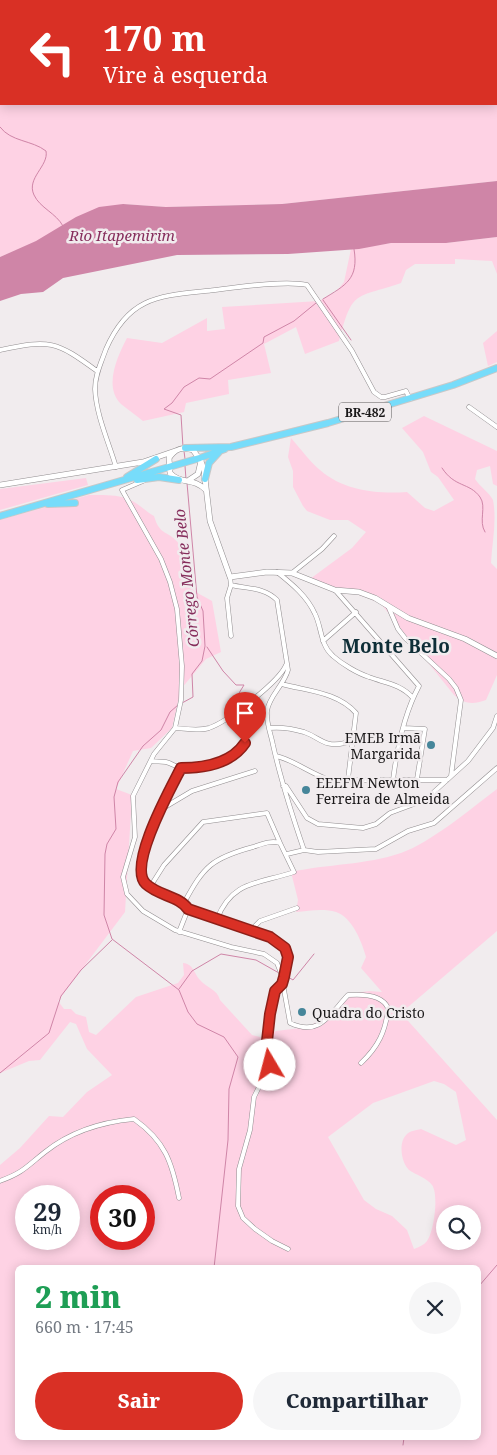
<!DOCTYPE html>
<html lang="pt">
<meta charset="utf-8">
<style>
body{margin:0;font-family:"Noto Serif",serif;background:#f6f6f7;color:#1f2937;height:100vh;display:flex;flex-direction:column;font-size:19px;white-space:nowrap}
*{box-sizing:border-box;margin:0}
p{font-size:16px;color:#747a83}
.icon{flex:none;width:28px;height:28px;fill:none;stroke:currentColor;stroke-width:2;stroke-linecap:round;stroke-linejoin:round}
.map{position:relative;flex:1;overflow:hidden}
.panel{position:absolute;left:15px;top:1265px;width:466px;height:175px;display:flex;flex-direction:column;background:#fff;border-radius:8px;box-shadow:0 2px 12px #0003}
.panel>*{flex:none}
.hud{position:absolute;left:0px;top:0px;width:498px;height:105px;box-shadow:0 2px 12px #0003;background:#d93025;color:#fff;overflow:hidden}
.tools{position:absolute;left:436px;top:1205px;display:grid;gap:10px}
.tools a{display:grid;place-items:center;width:45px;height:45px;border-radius:50%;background:#fff;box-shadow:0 2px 12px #0003;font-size:25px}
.speed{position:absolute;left:15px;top:1185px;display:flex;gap:10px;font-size:25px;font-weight:700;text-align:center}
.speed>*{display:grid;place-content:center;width:65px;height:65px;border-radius:50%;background:#fff;box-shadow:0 2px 12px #0003;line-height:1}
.speed small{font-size:12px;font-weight:400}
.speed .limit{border:8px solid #d22;background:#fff;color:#111}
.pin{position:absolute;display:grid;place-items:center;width:42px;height:42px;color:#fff;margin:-51px -21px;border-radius:50% 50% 50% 0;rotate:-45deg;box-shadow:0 0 5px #0007}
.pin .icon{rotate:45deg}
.me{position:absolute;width:55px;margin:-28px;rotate:352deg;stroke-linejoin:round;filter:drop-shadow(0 0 4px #0008)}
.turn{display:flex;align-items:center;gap:18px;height:105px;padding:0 20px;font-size:22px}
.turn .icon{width:65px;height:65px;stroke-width:2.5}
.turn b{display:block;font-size:35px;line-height:42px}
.round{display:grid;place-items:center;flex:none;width:52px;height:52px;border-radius:26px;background:#f6f6f7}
.headline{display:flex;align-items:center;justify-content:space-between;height:85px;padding:0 20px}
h1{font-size:30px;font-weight:800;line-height:38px;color:#1e9e55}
.button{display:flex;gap:10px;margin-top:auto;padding:10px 20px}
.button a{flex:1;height:58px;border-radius:30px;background:#d93025;color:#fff;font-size:20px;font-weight:800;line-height:58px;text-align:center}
.button a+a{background:#f6f6f7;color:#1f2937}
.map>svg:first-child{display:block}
.green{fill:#fed2e4;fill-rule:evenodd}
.water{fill:#cf85a7}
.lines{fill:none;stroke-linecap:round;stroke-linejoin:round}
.stream{stroke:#cf85a7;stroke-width:1}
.minor-casing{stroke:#918d8f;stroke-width:5}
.tertiary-casing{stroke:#918d8f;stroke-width:6}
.trunk-casing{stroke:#c8c8c8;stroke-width:8}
.minor{stroke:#fff;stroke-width:4}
.tertiary{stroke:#fff;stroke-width:5}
.trunk{stroke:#77dcfa;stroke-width:6}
.route-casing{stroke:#8d1f18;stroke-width:12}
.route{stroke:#d93025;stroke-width:9}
.poi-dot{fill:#46869a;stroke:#f1ecee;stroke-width:2}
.labels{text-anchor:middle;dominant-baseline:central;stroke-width:5;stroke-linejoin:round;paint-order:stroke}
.shield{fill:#f1ecee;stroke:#5a5859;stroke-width:1}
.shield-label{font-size:12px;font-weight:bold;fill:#1a1819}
.poi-label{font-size:14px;fill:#1a1819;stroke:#f1ecee;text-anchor:start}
.water-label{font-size:15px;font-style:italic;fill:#862e5c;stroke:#f1ecee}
.district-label{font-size:19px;font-weight:bold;fill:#0e2e37;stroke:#f1ecee}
</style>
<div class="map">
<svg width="497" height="1455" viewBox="0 0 497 1455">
<rect width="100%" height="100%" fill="#f1ecee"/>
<!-- green -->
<path class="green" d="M0 0H497V181L282 204 166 207 123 204 0 257ZM1 1H496V104H1Z
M497 237V274L492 261 455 259V264H415L406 270 401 283C354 299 353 289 339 341L305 354 296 327 264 344 271 373 228 380 229 394 186 403 184 412 143 421C136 415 128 410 121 404 103 387 118 355 127 338L162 343 207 318V331L225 329 222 307 319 301 336 292 344 282 351 249 391 243H446Z
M497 331V362L488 366 483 343Z
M424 416 497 451V486L493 484 490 466 477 470 475 479C480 487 489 492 493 500 497 521 492 543 491 563L497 569V675L486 700C472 705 465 704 454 695L381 604 368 598 310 579 352 548 366 532 348 520H330L307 511 303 506 293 487V471L288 457 291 438C301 449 309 461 320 470 344 491 377 494 407 492L425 508 434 511 454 500 438 477 431 472 423 452 402 428Z
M86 478 88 485 0 510V489Z
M89 495C102 495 118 494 130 500 138 503 145 511 154 516 160 537 169 530 179 544 182 549 182 554 182 559 183 586 190 589 212 601L221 652 206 659 181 689 172 728 151 748 133 751 116 789 132 795 125 912 58 1001 64 1009H71L76 1014 86 1017 89 1032 96 1035 136 997 178 983 184 975 183 963C194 964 194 974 200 980 207 988 217 989 220 1000L252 1035 264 1038 276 1031 309 1027 356 993 369 991 382 992 361 968 366 957C362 942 352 917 336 912 323 908 309 911 296 912L298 900 291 872C327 864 366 865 401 853 430 843 472 808 497 789V931L401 1013 497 1120V1455H0V1165L20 1148 49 1116 63 1117 87 1092 112 1075 87 1049 76 1024 70 1022 40 1060 29 1061 0 1073V520ZM434 1081 444 1084 456 1092 466 1140 456 1145 421 1129C417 1130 410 1131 407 1134 398 1142 401 1162 409 1170 416 1175 427 1178 432 1185 439 1194 434 1232 427 1241 424 1245 419 1247 414 1249L407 1230 392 1216 376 1209 364 1200 328 1137 373 1103ZM26 1196H69V1239H26ZM101 1196H144V1239H101ZM445 1214H472V1241H445ZM18 1268H479V1438H18Z"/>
<!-- water -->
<path class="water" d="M497 181V237L446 243H391L359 249 288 254 177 255 63 278 43 292 21 294 0 301V257L36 241 76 217 99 207 123 204 166 207 282 204Z"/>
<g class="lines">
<!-- stream -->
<path class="stream" d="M62 0 63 1
M496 7V0
M496 9 497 24
M0 45 1 46
M0 127C11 142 32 140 46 151 49 166 26 178 34 195 40 208 56 213 63 226
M323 299C346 285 359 279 354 249
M323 300 351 340
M183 447 181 415 164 409 172 403 184 387 199 378 210 379 263 343 264 337 294 321 316 303
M184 451 185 459
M185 466 186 479
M442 468C455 488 469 482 480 497 487 507 478 521 485 532
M207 647 223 671 236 685H244L236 698
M182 703 193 697 192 674 202 661 205 646 203 611 197 597 187 483
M178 705 170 712 161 730 143 746 118 782 114 797 116 829 107 844 105 854 104 915 112 939 179 990 188 1012 197 1024 224 1037 238 1057 229 1089 228 1140 214 1268
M285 975 293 980 314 954
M179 989 192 971 221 954 256 960 279 973
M0 1073 49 1033 61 996 81 970 112 940
M479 1286 497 1265
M403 1445 404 1438"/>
<!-- minor casing -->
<g class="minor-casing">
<path id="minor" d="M0 350C50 339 56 341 97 371
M469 407 497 427
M116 467C109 443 96 415 95 389 95 375 101 363 106 349 130 294 162 296 215 290 238 287 286 280 307 285L352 351 374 392 381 397H385L406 391 410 399
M143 481 122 490 161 559 170 582 177 609 182 666 181 700 175 728 154 754 133 796 135 837 123 877 127 894 143 911 175 930 231 947 264 954 277 963 281 973 290 1023C320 1037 330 1014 348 995 361 994 382 994 388 1008 386 1031 378 1047 361 1063
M277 572C292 584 307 596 315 614 322 628 320 645 333 656 342 664 357 673 369 677 385 683 401 684 413 698
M292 573 322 549 334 536
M230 577 231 585 227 598 231 636
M231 585C248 589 264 587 277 600L288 670C284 685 269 696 267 711 266 723 271 734 273 745 281 781 292 815 304 850
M335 590 419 686C404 714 397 748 393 780
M388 606 398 629 405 638 449 679 456 688 461 700 451 776
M323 641 356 612
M282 684C307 691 338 692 356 713L348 779
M175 728C185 729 199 731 209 728 227 722 279 682 286 665
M269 728C279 727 294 729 304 732 321 738 324 748 345 743L351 734
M404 728 425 729 417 779
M276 756C292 759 311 774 330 780H447
M151 761C156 762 161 761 166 762 171 763 176 767 181 768 203 772 233 761 245 743L242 726 233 713
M181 768C171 788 127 867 146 884 159 896 179 896 188 909L270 937 285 948 287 957 284 977 282 984 275 991 270 1014 265 1050 270 1065 254 1097 250 1130 239 1169 238 1206 243 1218 255 1229 272 1241 288 1249
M283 786H286L307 818 318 824 363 828 376 824 390 813 425 800 468 761 493 728 497 716
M160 810 192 791 255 771
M287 854 304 850 318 852 376 849 408 831 434 823 497 768
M150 887 164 865 203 822 267 813 280 843
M184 903C204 866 212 858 253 847 262 844 271 840 280 843L294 872C259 884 232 880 217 919
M251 930 260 921 297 908
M179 932 188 909
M0 1181C24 1172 26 1167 45 1152 70 1132 102 1122 134 1119 165 1141 172 1162 179 1198"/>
</g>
<!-- tertiary casing -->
<g class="tertiary-casing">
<path id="tertiary" d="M201 461 204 470 210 521 230 577 267 572 292 573 335 590 359 592 375 598 408 618 465 639 497 656
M189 480 198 474 201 461 193 450C182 446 175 449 169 458L170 473C181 485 193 477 206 490
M0 485 143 462 175 451"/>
</g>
<!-- trunk casing -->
<g class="trunk-casing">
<path id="trunk" d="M185 448 231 447 328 423 453 385 497 368
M127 477 156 459
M205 479 209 463 219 452
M137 480 159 477 179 480
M48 504 75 503
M0 516 200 458 225 449"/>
</g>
<!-- minor -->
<use href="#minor" class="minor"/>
<!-- tertiary -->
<use href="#tertiary" class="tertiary"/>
<!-- trunk -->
<use href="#trunk" class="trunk"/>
</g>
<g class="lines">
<!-- route casing -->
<g class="route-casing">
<path id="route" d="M245 743C231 764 205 768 181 768 171 788 127 866 146 884 159 896 179 896 188 909L270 937 285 948 288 957 284 977 282 984 275 991 270 1014 266 1050 270 1065"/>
</g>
<!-- route -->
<use href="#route" class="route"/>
</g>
<!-- markers -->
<g class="poi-dot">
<circle cx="431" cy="745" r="5"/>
<circle cx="306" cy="790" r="5"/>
<circle cx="302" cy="1012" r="5"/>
</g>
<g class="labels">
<!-- shield labels -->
<rect class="shield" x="339" y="402.5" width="52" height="19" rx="4"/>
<g class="shield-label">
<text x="365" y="412">BR-482</text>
</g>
<!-- poi labels -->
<g class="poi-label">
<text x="421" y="737" text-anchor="end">EMEB Irmã<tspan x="421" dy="16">Margarida</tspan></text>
<text x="316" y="782">EEEFM Newton<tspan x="316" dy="16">Ferreira de Almeida</tspan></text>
<text x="312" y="1012">Quadra do Cristo</text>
</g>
<!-- water labels -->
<g class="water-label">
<text x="122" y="235">Rio Itapemirim</text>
<text transform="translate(186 578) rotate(-96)">Córrego Monte Belo</text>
</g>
<!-- district labels -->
<g class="district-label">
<text x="396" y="646">Monte Belo</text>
</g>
</g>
</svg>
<div class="tools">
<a><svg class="icon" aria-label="search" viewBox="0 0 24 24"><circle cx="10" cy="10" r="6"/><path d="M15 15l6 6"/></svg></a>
</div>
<div class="speed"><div>29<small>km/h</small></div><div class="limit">30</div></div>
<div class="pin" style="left:245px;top:743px;background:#d93025"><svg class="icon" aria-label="arrive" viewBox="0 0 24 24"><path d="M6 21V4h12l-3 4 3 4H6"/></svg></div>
<svg class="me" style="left:270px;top:1065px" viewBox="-20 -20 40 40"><circle r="19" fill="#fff"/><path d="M0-13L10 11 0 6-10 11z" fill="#d93025"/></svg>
<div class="hud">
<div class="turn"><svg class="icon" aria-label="left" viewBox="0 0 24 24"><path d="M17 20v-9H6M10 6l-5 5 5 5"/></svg><div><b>170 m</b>Vire à esquerda</div></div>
</div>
<section class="panel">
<div class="headline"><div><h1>2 min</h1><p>660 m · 17:45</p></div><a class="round"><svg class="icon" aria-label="close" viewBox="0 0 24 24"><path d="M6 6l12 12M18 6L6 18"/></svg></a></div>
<div class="button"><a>Sair</a><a>Compartilhar</a></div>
</section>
</div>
